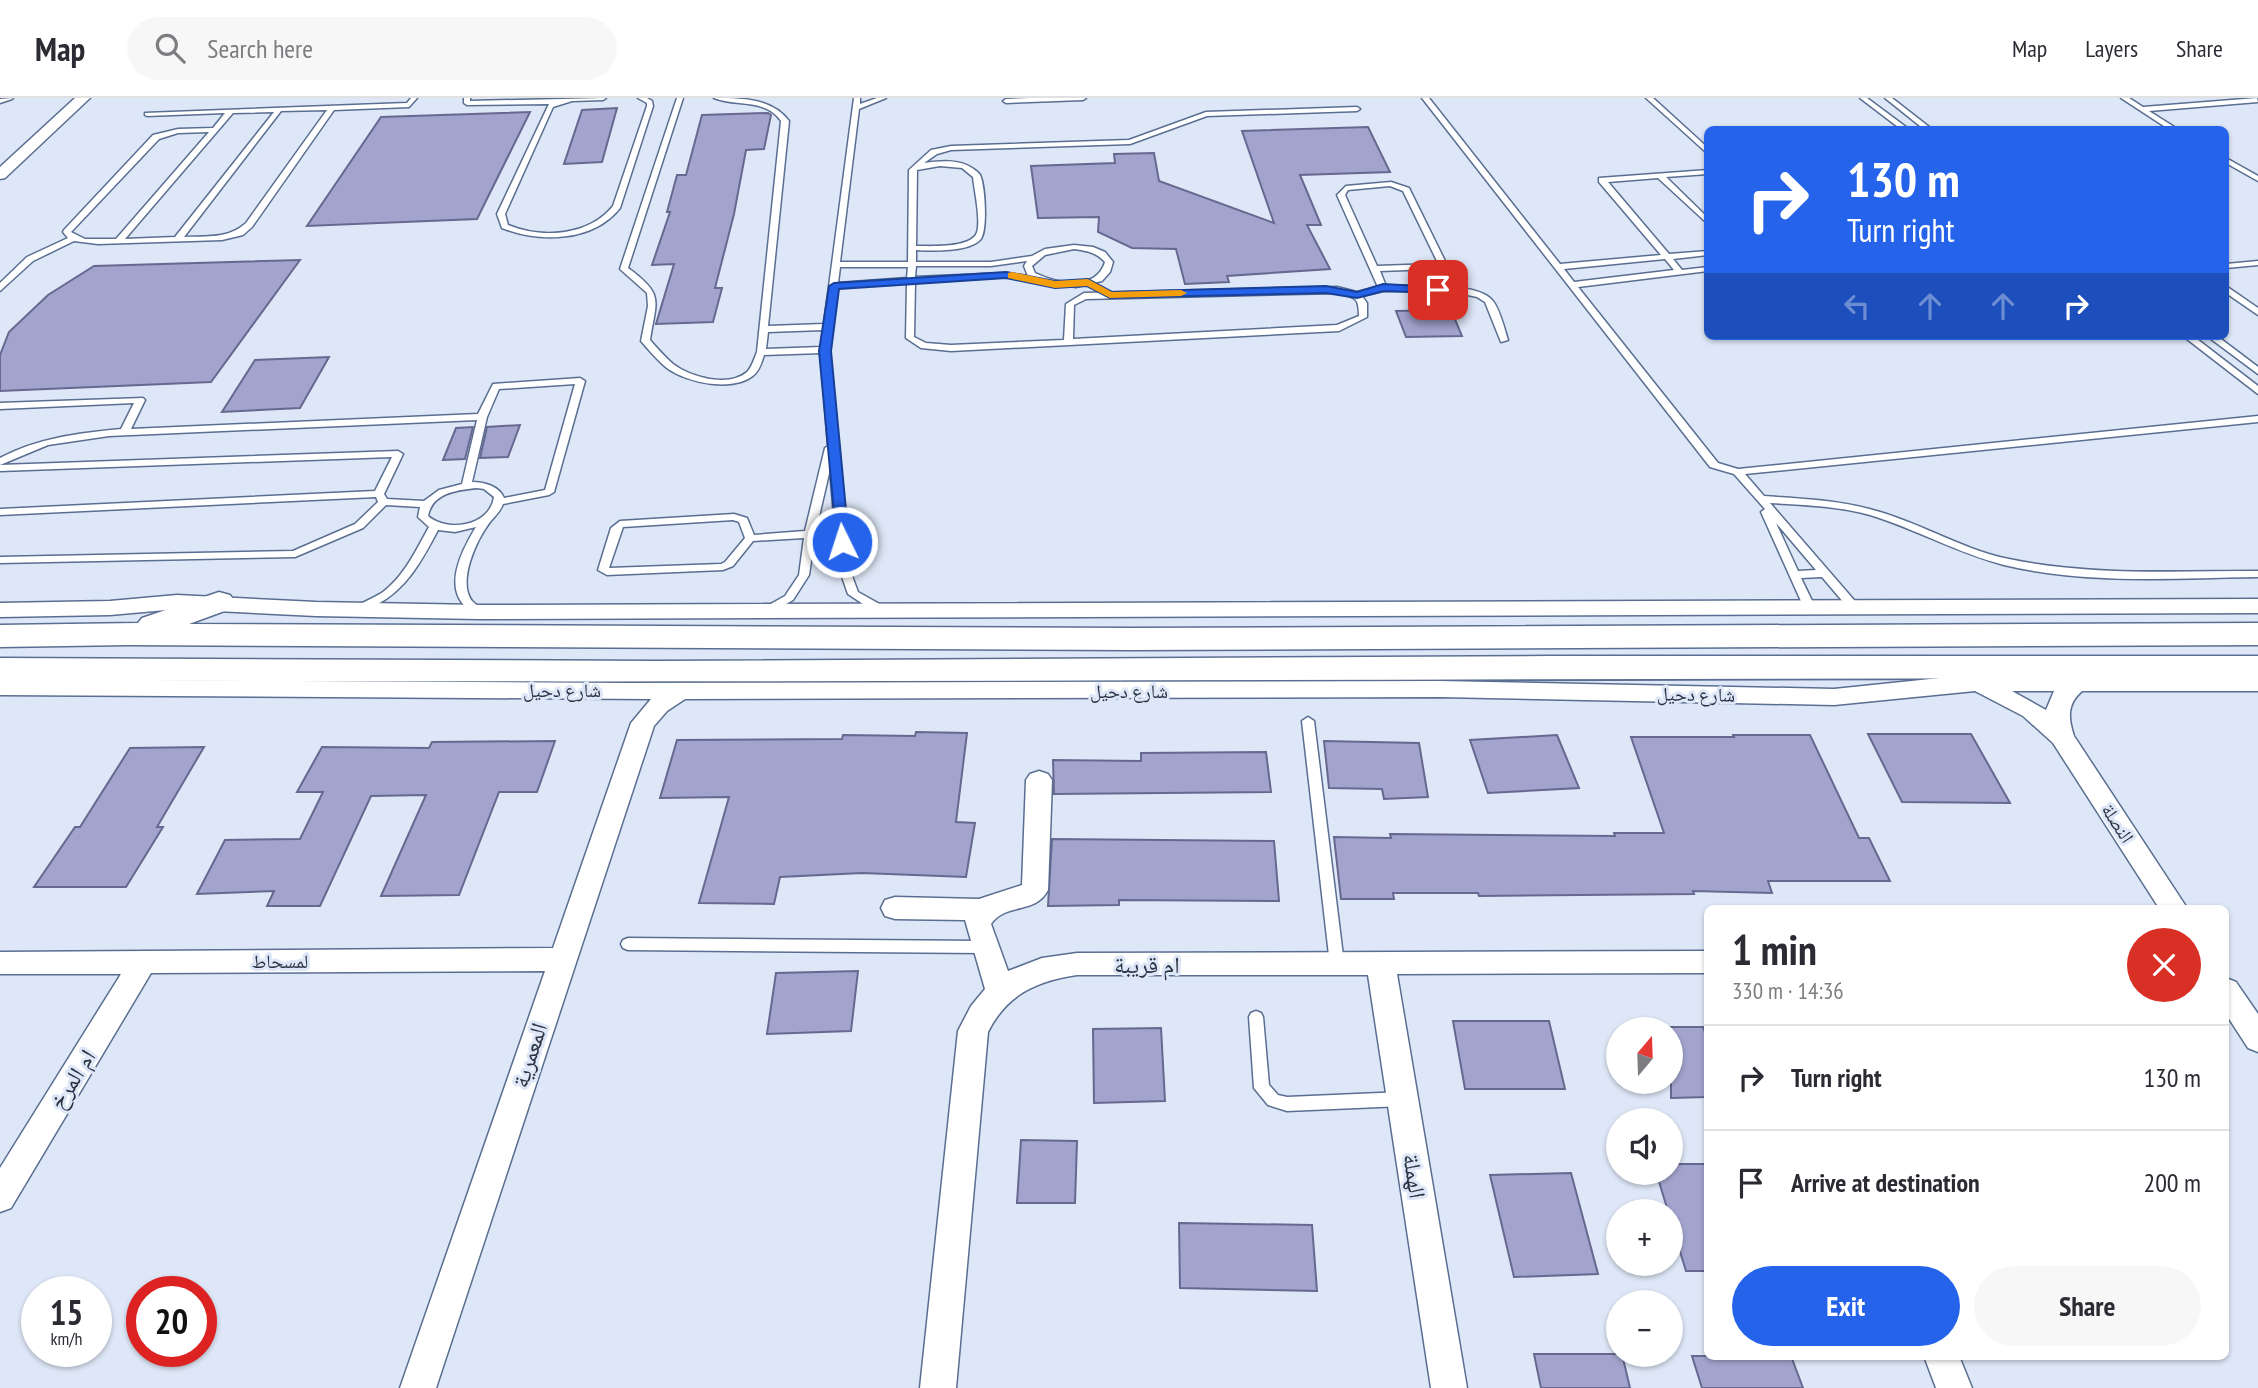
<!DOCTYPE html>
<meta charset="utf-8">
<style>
body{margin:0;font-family:"PT Sans Narrow","Noto Naskh Arabic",sans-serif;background:#f7f7f7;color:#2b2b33;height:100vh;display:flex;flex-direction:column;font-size:26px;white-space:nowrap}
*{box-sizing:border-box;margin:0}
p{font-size:23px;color:#7c7c81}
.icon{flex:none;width:38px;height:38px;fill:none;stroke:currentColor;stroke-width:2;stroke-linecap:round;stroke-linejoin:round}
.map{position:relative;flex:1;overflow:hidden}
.sheet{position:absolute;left:1704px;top:807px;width:525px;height:455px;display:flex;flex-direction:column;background:#fff;border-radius:10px;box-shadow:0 2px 5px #0004}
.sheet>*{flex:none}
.top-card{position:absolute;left:1704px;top:28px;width:525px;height:214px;border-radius:10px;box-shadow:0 2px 5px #0004;background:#2563eb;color:#fff;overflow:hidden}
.needle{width:46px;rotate:19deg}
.buttons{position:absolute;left:1606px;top:919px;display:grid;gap:14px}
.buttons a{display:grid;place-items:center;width:77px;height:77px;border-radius:50%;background:#fff;box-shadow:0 2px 5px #0004;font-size:35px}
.speed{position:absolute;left:21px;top:1178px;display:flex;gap:14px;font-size:35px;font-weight:700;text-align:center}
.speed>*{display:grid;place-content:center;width:91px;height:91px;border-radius:50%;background:#fff;box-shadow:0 2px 5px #0004;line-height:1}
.speed small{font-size:18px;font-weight:400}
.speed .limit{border:10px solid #d22;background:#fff;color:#111}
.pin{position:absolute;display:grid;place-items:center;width:60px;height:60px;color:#fff;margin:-30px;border-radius:14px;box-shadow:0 4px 10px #0006}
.me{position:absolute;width:77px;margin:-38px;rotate:356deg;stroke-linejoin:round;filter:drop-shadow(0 0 5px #0008)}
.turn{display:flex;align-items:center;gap:24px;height:147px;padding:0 28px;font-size:32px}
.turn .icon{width:91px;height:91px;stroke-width:2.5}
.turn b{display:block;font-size:49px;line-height:60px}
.lanes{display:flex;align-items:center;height:66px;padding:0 28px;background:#0003;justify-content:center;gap:35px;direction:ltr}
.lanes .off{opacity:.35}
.round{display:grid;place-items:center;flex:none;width:74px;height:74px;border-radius:37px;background:#f7f7f7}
.overview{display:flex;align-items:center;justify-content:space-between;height:119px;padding:0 28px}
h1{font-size:42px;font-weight:600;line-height:52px}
.button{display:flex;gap:14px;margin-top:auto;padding:14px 28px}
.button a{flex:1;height:80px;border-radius:42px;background:#2563eb;color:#fff;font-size:28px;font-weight:600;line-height:80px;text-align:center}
.button a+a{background:#f7f7f7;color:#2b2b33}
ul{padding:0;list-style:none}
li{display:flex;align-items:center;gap:21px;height:105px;padding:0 28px;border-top:2px solid #e1e1e2}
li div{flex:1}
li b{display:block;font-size:26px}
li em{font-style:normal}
header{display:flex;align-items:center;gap:42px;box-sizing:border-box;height:98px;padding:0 35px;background:#fff;border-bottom:2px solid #e1e1e2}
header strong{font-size:33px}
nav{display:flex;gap:38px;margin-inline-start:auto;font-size:24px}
.search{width:490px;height:63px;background:#f7f7f7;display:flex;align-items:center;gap:18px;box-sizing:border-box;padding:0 24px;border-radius:38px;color:#7c7c81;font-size:26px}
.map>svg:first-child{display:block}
.building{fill:#a2a4ce;stroke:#66688f;stroke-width:2}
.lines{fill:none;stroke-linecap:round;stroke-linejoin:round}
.service-casing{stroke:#5a6e91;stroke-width:3}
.minor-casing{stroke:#5a6e91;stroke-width:3}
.secondary-casing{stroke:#5a6e91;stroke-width:3}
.service{fill:#fff;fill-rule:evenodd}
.minor{fill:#fff;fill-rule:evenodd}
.secondary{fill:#fff;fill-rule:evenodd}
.route{fill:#2563eb;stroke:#184099;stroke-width:2}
.slow{fill:#f59e0b}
.labels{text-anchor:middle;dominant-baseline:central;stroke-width:6;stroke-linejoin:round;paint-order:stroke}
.street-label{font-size:19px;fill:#2a3342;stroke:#dee7f7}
.near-street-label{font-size:23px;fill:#2a3342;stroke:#dee7f7}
</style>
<header>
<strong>Map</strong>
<div class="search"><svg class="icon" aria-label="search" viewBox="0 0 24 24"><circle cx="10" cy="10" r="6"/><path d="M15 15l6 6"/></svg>Search here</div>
<nav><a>Map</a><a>Layers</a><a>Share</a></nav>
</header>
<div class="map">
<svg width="2258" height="1290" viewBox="0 0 2258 1290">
<rect width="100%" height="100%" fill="#dee7f7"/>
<!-- building -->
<path class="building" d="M617 10 602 64 564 66 582 12Z
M530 14 477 121 307 128 381 19Z
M768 15 771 17 764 51 746 52 734 116 715 190H722L713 224 656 226 674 166 652 167 670 114H667L677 77H686L702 17Z
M1368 29 1390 74 1300 77 1321 127H1307L1330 171 1227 178 1229 184 1185 186 1176 151 1132 150 1098 134 1099 119 1038 120 1031 68 1115 65 1114 56 1154 55 1159 83 1274 125 1242 33Z
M300 162 211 284 0 293V257L9 234 48 197 94 168Z
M1451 212 1462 238 1406 239 1396 213Z
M329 259 300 310 222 314 255 262Z
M520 327 508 359 480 360 487 329Z
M473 329 465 361 443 362 456 330Z
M916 634 967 635 956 724 975 725 966 779 862 775 780 779 774 806 699 805 729 699 660 700 677 642 842 641 843 637 915 638Z
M1868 636H1971L2010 705 1902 704Z
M1557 637 1579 690 1488 695 1470 642Z
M1733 637H1810L1859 740H1869L1890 783H1768L1772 795 1693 793 1694 796 1479 798 1478 795H1393L1394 801H1341L1334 739 1391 740 1390 736 1615 738 1614 735H1664L1631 639H1734Z
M555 643 537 694H499L459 797 381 798 426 697 371 698 320 808H267L274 793 197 796 225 742 300 741 323 694H297L322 649 429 650 432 644Z
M1324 643 1419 645 1428 699 1384 701 1382 691 1329 690Z
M204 649 157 729H163L126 789H34L75 729H80L130 650Z
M1266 654 1271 694 1054 696 1053 662 1141 663V655Z
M1052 741 1274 743 1279 803 1119 802V807L1048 808Z
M858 873 851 933 767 936 776 875Z
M1453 923H1549L1565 991H1465Z
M1671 929H1703L1708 941V999L1671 1000Z
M1161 930 1165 1003 1094 1005 1093 931Z
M1021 1042 1077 1043 1075 1105H1017Z
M1671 1066H1708V1173H1686L1671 1124V1113H1668L1656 1074H1671Z
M1571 1075 1598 1176 1514 1179 1490 1077Z
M1179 1125 1312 1127 1317 1193 1180 1190Z
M1534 1256H1622L1630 1290H1541Z
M1692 1258H1791L1803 1290H1702Z"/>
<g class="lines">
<!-- service casing -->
<g class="service-casing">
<path id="service" d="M13 0 12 1 0 5V1Z
M411 0H417L409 9 334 12 252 129 243 137 222 142 98 146 74 143 33 163 0 193V185L27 159 68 140 63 134 64 132 153 37 178 31 213 30 225 15 147 18 145 17V15L407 5ZM327 12 246 125C228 141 207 138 184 139L281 13ZM274 14 175 139 125 141 233 15ZM209 34 116 141H85L71 134 159 41 178 35Z
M464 0H470V3L606 0 603 2 572 3 553 9 505 116 508 127C542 141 589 138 613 108L647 8V5L638 0H647L652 3 653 8 620 110C593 144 540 145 502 130L497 116 549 6 467 7 464 5Z
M677 0H683L628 170C665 197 656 202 650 242 657 250 665 259 673 266 690 279 728 290 747 274 752 269 754 261 757 254L781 23C765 0 736 9 714 0 741 0 772 0 789 23L768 228 824 226 854 0H860V6L877 0H886L859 11 840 164H908L909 72 931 52 951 48 1129 42 1206 14 1357 9 1360 11 1357 13 1207 18 1130 46 951 52 937 56 924 65C940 63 959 61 972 70 974 71 980 76 980 77 985 87 988 134 980 142 968 154 933 153 916 152V164H991L1032 158 1045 151 1074 147 1093 149 1105 154 1113 164 1110 174 1102 183 1076 189 1006 179 915 184 914 239 926 245 951 247 1064 242 1066 206 1084 195 1337 189 1357 194 1378 189 1337 97 1346 88 1391 84 1409 90 1445 163 1443 169 1434 171 1380 173 1386 188C1409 188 1477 184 1492 202 1499 209 1505 232 1508 242L1501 244 1485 204 1477 199 1454 194 1423 193H1383L1362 198 1367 205V219L1339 233 951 253 921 250 906 240 907 185 837 190 829 252 848 467 858 494 883 508 885 511 883 514H875L848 496 838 467 830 371 815 436 809 477 793 502 772 514H764L762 511 785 498 799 477 804 440 753 443 733 468 723 472 607 477 598 472 611 430 620 423 734 416 747 420 754 437 805 433 825 350 828 348 821 255 764 257C762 263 760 271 755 276 735 295 687 285 667 270 658 263 649 252 641 243L648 208 647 195 620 171ZM940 68 962 70 973 79C974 91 983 129 975 138 965 150 930 148 916 148L917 72ZM1390 88 1403 93 1437 163 1436 166 1377 168 1345 97 1348 92ZM1074 151C1087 153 1096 154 1105 164 1096 194 1056 185 1035 175L1032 168 1045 157ZM1027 163 1024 168 1028 178 1006 175 915 179 916 168H991ZM840 169H908L907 180 838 185ZM1337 195C1354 199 1359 198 1359 218L1337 227 1073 241 1074 207 1086 201ZM823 232 821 249 766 251 768 234ZM733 422 739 424 745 440 725 464 721 466 609 470 623 429Z
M1030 0H1086L1083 2 1006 5 1003 3 1006 1Z
M1422 0H1429L1560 166 1661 157 1599 84V80L1708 72V76L1666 79 1708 120V126L1658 80 1608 84 1669 156 1708 153V157L1673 161 1682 172 1708 169V173L1578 189 1718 365 1738 371 2258 318V324L1745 376 1764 398C1803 401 1842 402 1880 414 1924 427 1964 452 2009 461 2091 478 2175 473 2258 473V479C2174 480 2087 487 2004 467 1957 455 1916 431 1870 417 1838 408 1803 407 1770 405L1860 509 1854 513 1850 512 1822 479 1801 480 1815 509 1809 513 1805 512 1761 414 1765 411 1734 376 1710 369ZM1665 161 1674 172 1574 184 1564 171ZM1776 425 1816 472 1798 473Z
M1646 0H1653L1708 50V56Z
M1860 0H1867L1910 32H1902Z
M1885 0H1892L1933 32H1925Z
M2121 0H2129L2143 9 2257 0 2258 4 2149 13 2179 32H2170Z
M2226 60 2258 78V83L2226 65Z
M2258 163V167L2226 170V166Z
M2226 188 2258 210V217L2226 195Z
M2183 238H2193L2258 288V296Z
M2207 238H2217L2258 269V276Z
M580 280 585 283 554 394 549 397 503 406C500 414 495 418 490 424 477 441 457 483 472 503 476 507 481 510 485 514L483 517C476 517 474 516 468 511 442 490 462 452 476 429L455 434 438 432C422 462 407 491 376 507 369 511 363 514 355 514L353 511C362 504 374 500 383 494 405 477 416 452 429 429L418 419 420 409 386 407 363 430 295 459 0 465V459L293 453 355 426 378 404 376 399 0 417V411L375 393 392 359 0 373V367L398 353 403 356 384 396 387 401 424 403 439 392 462 386 477 322 109 338 48 347 0 367V360C38 340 79 335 121 331L134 305 0 311V305L143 300 145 302 131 331 478 316 493 286ZM575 286 545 392 504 400C499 388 484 384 472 384L487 319 499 291ZM477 390 484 391 494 399C490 428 448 435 428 418 432 395 457 392 477 390Z
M1308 619 1314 623 1344 866 1342 870 1337 872 1332 870 1330 866 1302 623Z
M628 840 984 843 989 845 991 849 989 853 984 855 628 852 623 850 621 846 623 842Z
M1256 913 1261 915 1263 919 1269 987 1278 997 1287 999 1403 994 1408 996 1411 1001 1408 1006 1403 1008 1287 1013 1268 1007 1254 990 1249 919 1251 915Z"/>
</g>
<!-- minor casing -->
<g class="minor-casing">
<path id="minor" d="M75 0H90L5 80 0 81V69Z
M177 497 316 504 479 507 2258 501V515L479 521 316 518 177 511 110 517 0 519V505L110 503Z
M1969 577H2258V593H2082C2067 606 2068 620 2074 638L2187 810H2159L2053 645 2023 618 1975 593 1834 607 1440 599 685 601 667 613 654 628 436 1290H400L545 873 151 875 11 1110 0 1114V1070L121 876H0V854L553 850 631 625 651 601 0 597V581L625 585 1440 583 1834 591ZM2012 593H2054L2046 612Z
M1039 673 1048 676 1052 682 1048 792C1035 817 1006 804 991 826L1008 873 1042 860 1077 855 1708 853V875L1397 876 1467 1290H1431L1368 877H1077C1037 883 1007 896 988 934L956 1290H920L958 933 971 908 985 891 965 822 895 821 885 818 881 810 885 802 895 799 979 801 1022 787 1026 682 1030 676Z
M2226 880 2236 884 2258 916V954L2248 950 2226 916Z
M1924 1258H1959L1972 1290H1936Z"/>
</g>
<!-- secondary casing -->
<g class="secondary-casing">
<path id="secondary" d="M219 494 230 497 235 504 230 511 189 526 1132 530 2258 525V547L1132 552 128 547 0 549V527L138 525 142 520Z
M1549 558H2258V580C1505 580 753 586 0 582V560L657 563Z"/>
</g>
<!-- service -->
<use href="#service" class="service"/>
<!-- minor -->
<use href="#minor" class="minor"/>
<!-- secondary -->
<use href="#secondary" class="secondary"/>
</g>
<!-- route -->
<path class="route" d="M1006 174 1055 183 1088 181 1112 194 1326 188 1357 194 1383 186 1438 189 1444 192 1438 195 1384 193 1357 200 1326 195 1110 200 1087 188 1055 190 1006 180 839 191 831 253 849 444 842 448 837 447 819 253 829 188 834 185Z"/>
<!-- slow -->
<path class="slow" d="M1012 174 1055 183 1088 181 1112 194 1181 192 1187 195 1181 198 1110 200 1087 188 1055 190 1008 180V175Z"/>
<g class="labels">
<!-- street labels -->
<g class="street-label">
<text x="562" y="592">شارع دحيل</text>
<text x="1129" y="593">شارع دحيل</text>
<text transform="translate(1696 596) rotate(1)">شارع دحيل</text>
<text transform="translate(2118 725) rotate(57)">النصلة</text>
<text x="280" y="863">لمسحاط</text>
</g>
<!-- near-street labels -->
<g class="near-street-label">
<text x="1147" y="866">ام قريبة</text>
<text transform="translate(529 957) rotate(-72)">المعمرية</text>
<text transform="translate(72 981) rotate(-58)">ام المرخ</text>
<text transform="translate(1415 1078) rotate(81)">الهملة</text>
</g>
</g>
</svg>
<div class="buttons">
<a><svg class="needle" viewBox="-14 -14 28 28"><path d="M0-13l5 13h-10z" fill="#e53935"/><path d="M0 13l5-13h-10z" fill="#7c7c81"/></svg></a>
<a><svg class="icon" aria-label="sound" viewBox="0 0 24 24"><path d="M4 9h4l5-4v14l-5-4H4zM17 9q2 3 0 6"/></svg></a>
<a>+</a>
<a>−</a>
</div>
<div class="speed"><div>15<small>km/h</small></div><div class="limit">20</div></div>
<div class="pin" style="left:1438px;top:192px;background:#d93025"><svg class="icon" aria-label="arrive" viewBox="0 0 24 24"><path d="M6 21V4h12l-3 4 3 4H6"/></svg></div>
<svg class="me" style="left:842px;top:444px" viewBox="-20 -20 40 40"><circle r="17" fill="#2563eb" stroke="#fff" stroke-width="3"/><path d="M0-11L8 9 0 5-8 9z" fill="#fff"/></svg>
<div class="top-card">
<div class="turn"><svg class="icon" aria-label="right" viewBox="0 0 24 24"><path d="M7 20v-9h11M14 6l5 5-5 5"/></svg><div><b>130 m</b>Turn right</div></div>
<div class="lanes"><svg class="icon off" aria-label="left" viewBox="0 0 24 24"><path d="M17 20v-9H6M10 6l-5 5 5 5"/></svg><svg class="icon off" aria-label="ahead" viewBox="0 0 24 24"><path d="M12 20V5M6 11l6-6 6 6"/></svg><svg class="icon off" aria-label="ahead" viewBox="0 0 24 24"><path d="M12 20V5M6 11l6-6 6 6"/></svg><svg class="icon" aria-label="right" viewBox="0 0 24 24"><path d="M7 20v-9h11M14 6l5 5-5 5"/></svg></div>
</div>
<section class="sheet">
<div class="overview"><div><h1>1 min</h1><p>330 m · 14:36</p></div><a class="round" style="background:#d93025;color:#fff"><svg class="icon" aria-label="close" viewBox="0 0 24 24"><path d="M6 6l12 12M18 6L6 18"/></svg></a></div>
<ul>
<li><svg class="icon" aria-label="right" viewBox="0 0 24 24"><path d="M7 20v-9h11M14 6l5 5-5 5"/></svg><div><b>Turn right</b></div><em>130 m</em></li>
<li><svg class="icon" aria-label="arrive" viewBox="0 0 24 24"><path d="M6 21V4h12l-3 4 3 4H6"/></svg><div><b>Arrive at destination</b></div><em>200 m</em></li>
</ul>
<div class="button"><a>Exit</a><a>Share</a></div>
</section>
</div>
